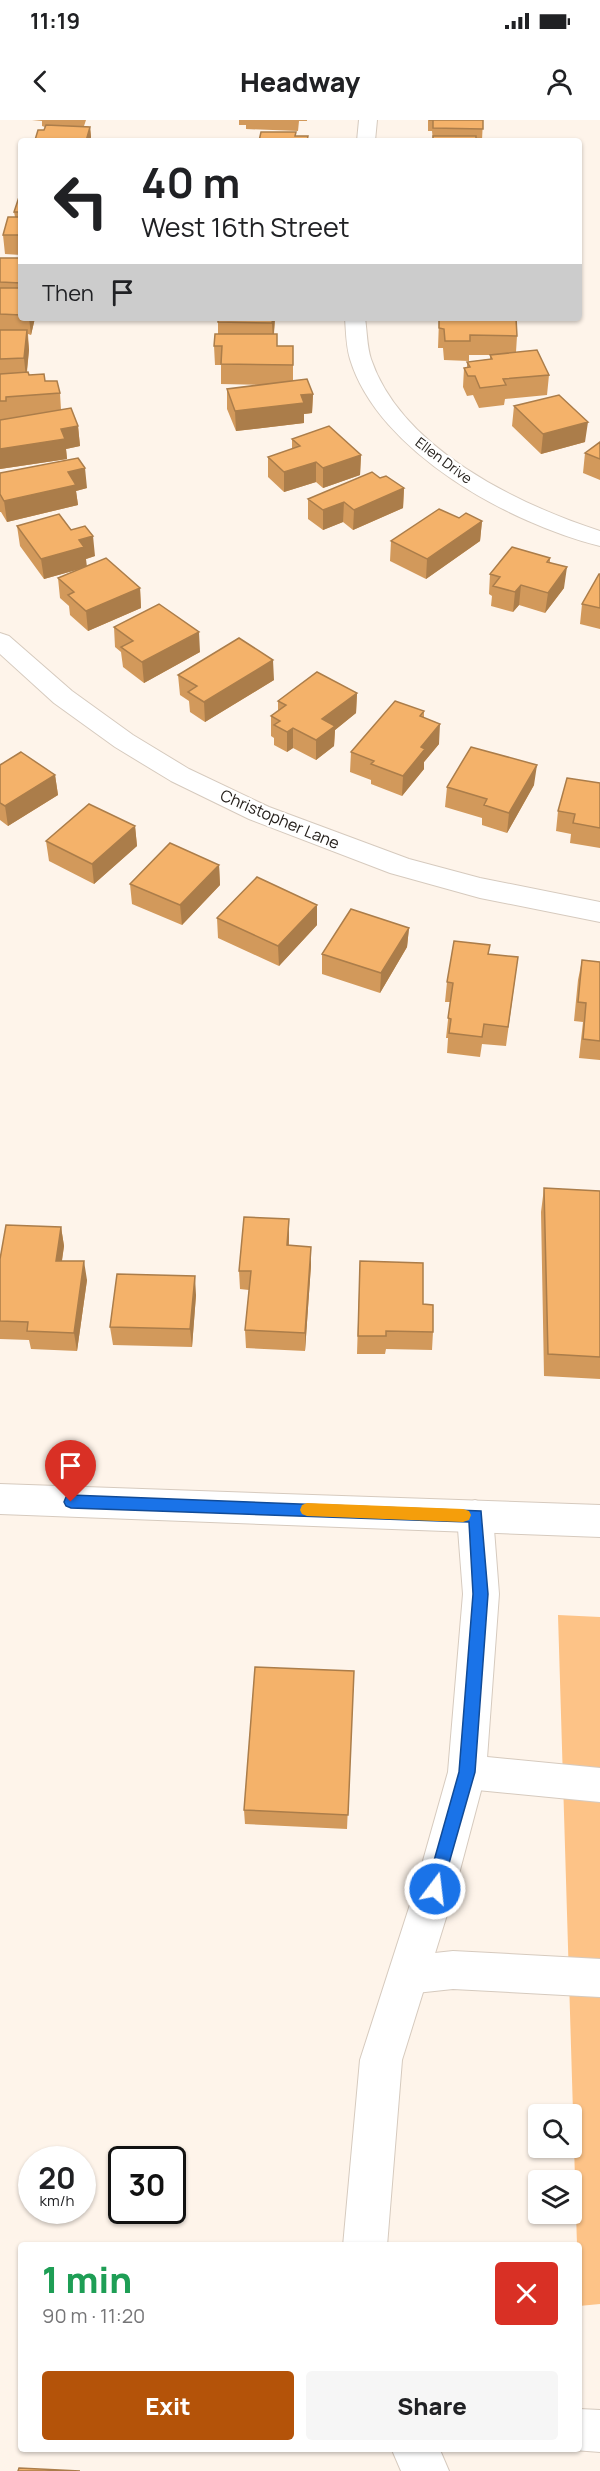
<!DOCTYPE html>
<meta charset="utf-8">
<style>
body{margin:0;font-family:Manrope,sans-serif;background:#f6f6f6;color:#202124;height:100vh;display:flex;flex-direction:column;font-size:22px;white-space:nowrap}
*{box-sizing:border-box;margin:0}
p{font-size:20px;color:#757577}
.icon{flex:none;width:33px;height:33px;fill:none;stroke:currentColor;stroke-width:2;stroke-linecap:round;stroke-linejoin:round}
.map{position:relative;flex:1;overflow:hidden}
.side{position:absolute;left:18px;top:2122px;width:564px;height:210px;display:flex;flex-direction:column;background:#fff;border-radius:6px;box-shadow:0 2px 4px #0004}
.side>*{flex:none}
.hud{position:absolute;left:18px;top:18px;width:564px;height:183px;border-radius:6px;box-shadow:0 2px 4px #0004;background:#fff;color:#202124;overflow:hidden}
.controls{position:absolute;left:528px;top:1984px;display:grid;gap:12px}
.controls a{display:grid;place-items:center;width:54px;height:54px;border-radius:6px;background:#fff;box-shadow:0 2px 4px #0004;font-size:30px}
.speed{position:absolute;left:18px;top:2026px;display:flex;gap:12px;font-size:30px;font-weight:700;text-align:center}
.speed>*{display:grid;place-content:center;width:78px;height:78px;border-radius:50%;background:#fff;box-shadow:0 2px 4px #0004;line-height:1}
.speed small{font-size:15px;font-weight:400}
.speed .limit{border:3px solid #111;border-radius:9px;background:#fff;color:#111}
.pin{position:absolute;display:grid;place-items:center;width:51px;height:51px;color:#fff;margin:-62px -26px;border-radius:50% 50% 50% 0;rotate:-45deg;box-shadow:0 0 6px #0007}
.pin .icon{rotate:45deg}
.me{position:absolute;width:66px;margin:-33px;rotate:15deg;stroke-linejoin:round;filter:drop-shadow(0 0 4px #0008)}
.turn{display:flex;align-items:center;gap:21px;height:126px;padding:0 24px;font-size:27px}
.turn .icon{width:78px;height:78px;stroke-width:2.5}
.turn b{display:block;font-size:42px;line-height:51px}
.then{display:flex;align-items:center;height:57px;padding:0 24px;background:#0003;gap:12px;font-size:22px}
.round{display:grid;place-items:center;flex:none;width:63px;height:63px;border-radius:6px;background:#f6f6f6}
.summary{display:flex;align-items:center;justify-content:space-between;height:102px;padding:0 24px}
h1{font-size:36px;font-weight:800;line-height:45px;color:#1e9e55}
.button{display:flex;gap:12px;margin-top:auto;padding:12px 24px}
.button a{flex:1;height:69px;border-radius:6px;background:#b45309;color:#fff;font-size:24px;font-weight:800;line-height:69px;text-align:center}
.button a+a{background:#f6f6f6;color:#202124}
.status{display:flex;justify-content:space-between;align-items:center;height:42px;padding:0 30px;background:#fff;direction:ltr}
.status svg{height:16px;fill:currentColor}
header{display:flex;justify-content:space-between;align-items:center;height:78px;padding:0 24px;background:#fff;font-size:27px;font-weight:800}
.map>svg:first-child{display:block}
.green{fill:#fdc387}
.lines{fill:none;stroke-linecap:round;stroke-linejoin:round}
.service-casing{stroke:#d6cabe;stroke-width:2}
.minor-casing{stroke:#d6cabe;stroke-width:2}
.tertiary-casing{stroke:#d6cabe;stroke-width:2}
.service{fill:#fff;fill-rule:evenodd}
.minor{fill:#fff;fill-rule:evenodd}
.tertiary{fill:#fff;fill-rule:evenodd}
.wall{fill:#d2995b}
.shaded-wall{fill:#ab7d4a}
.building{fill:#f4b26a;stroke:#ab7d4a;stroke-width:1.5}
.route{fill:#1a73e8;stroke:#114b97;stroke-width:1.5}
.slow{fill:#f59e0b}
.labels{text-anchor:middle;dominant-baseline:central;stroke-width:4.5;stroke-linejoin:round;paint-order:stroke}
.far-street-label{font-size:14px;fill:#25201c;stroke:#fff}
.street-label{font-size:16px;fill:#25201c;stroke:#fff}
</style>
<div class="status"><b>11:19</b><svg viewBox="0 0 49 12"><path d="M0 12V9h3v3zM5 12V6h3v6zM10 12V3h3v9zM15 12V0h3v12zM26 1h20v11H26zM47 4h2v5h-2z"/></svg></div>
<header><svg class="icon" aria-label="back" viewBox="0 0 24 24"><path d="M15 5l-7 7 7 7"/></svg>Headway<svg class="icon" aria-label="person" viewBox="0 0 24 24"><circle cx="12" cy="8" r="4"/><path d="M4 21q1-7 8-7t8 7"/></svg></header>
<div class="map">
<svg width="600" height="2351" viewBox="0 0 600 2351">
<rect width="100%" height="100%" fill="#fef4ea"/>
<!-- green -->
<path class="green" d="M558 1495 600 1497V2184L579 2186V2126L577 2125Z"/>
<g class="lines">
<!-- service casing -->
<g class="service-casing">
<path id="service" d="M467 1635 600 1648V1682L467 1669 454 1664 449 1652 454 1640Z
M453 1831 600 1839V1877L453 1869 407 1874 394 1868 388 1855 394 1842 407 1836Z
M579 2289 600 2290V2332L574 2330H579Z"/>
</g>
<!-- minor casing -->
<g class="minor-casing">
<path id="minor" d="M359 0H377L375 21H357Z
M345 198H365C367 211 367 227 371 239 401 328 517 384 600 411V426C511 404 378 332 350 239 346 226 346 211 345 198Z
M0 513 9 516 72 571 133 615 189 649 269 687 409 739 480 758 600 782V802L480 778 390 753 249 699 171 661 115 627 54 583 0 534Z
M475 1380 488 1385 493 1396 499 1474 486 1652 455 1769 402 1940 387 2126H343L360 1940 415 1769 448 1652 463 1474 457 1396 462 1385Z
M392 2330H440L449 2351H401Z"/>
</g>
<!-- tertiary casing -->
<g class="tertiary-casing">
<path id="tertiary" d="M0 1364 600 1385V1417L0 1394Z"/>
</g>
<!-- service -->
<use href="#service" class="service"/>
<!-- minor -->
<use href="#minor" class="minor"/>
<!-- tertiary -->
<use href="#tertiary" class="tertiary"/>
</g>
<!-- wall -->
<path class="wall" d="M32 0H86L84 6 90 7 91 17 90 21H35L44 10 45 7 42 6V1Z
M239 0H307V1H299L298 11 246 9V5H239Z
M428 0H483L482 20 433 21 432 11H428Z
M21 71V135L5 134 3 115 15 97 14 92Z
M0 138H21V198H35L31 215 28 214 29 230 27 252 29 255 45 261 60 273 61 290 78 306 80 326 66 329 67 339 0 349Z
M218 198H275L274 214 277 226H293V261L313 274 312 293 304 294V303L236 311 227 289V269L262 265 221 264V245H215L214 226 218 214Z
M439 200 517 216 516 232 549 255 547 275 505 279 504 285 479 288 473 275 467 276 463 267 464 248 467 247V242L490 239V235H469V241L444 240 443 228H438Z
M514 286 585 322 541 334 512 306Z
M292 319 361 335 360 355 323 368 316 362 284 372 268 357V337L292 329Z
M600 322V360L583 353 585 333Z
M0 353 87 368 76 371 78 385 7 402 1 392H0Z
M380 358 404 368 403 388 353 410 343 402 323 410 308 399V379Z
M459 398 482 401 480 421 426 459 390 441 391 421Z
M17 406 71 410 95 436 86 439V446L140 468 141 488 88 511 70 495 69 486 60 478 58 458 83 448 44 459 20 426Z
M550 438V442L564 468 545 493 519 485 513 492 491 486 492 476 489 474 490 454Z
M600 454V509L580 504 582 484Z
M114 507 200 532 144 563 123 547 121 532 115 527Z
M178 555 274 560 205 602 190 592 189 581 180 575Z
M357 573 356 593 335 610 334 626 316 640 293 628 287 632 274 625V618L271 616V596L278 591V581Z
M424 591V597L439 624 424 642V649L402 676 371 664V660L350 652 351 632Z
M0 645 55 655 58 675 8 706 0 700Z
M600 663V728L570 723 571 714 556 711 558 691Z
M534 665 507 713 482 705V698L445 687 447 667Z
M135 706 137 726 94 764 49 741 46 721Z
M219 745 220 765 182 805 132 784 130 764Z
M217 798 317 805 279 846 218 818Z
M409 808 407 827 380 873 322 854V834Z
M489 834 518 837 506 926 482 924 480 937 447 933 448 918H446L450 882H445L447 862Z
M582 840 600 842V940L579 938 583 902 574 901 578 860Z
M544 1068 600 1071V1259L544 1256 541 1092Z
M61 1107 64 1126 62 1141 87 1160 77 1231 31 1229 29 1220 0 1219V1139Z
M289 1118V1125L311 1145 305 1231 246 1228 245 1210 249 1170 240 1169 239 1151Z
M360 1141 423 1184 433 1212 432 1230 386 1229 385 1234H357Z
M196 1175 192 1227 113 1225 110 1207Z
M354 1551 347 1709 245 1704 244 1690Z"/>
<!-- shaded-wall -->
<path class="shaded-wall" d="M90 7 91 17 90 21H86Z
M29 198H35L31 215Z
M273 198H275L273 223 272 203Z
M27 210 29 230 26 258 24 238Z
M313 274 312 293 304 294V303L236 311 235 291 301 275Z
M588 302 585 322 541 334 543 314Z
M78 306 80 326 66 329 67 339 0 349V329L61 309Z
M361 335 360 355 323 368V348Z
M316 342V362L284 372V352Z
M85 348 87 368 76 371 78 385 7 402 4 381 68 352Z
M404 368 403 388 353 410 354 390Z
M344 382 343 402 323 410V390Z
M482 401 480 421 426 459 427 439Z
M93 416 95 436 86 439 87 447 44 459 41 439 79 420Z
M567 447 564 468 545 493 548 473Z
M521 465 519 485 513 492 515 472Z
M140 468 141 488 88 511 86 491Z
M199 512 200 532 144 563 142 542Z
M273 540 274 560 205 602 204 582Z
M357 573 356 593 335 610 334 626 316 640V620L322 599Z
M440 604 439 624 424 642V649L402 676 403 656 421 627Z
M293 608V628L287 632V612Z
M537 645 534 665 507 713 509 693Z
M55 655 58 675 8 706 5 686Z
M135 706 137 726 94 764 92 744Z
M219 745 220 765 182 805 180 785Z
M317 785V805L279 846 278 826Z
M409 808 407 827 380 873 381 853Z
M289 1099V1118L287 1144V1125Z
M61 1107 64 1126 59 1159 56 1141Z
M311 1127V1145L305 1231V1213Z
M84 1141 87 1160 77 1231 74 1213Z
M195 1156 196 1175 192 1227 190 1209Z"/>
<!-- building -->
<path class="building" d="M429 0H483V9L433 8V0Z
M46 5 90 7 86 21 35 20 38 10H44Z
M261 12H296L295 16H308L307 21H259Z
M433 16H476V21H433Z
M21 71V92H14Z
M8 97H21V115H3Z
M0 138H21V163L0 162Z
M0 168H21V195L0 194Z
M218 198H273L272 203 218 202Z
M444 198H516L517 216 470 215V221H445L444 209 439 208V200H444Z
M0 210H27L24 238 0 239Z
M215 214H277V226H293V245L221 244 222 226H214Z
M537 230 549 255 503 259 506 265 480 268 475 256H468L464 248 470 247 467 242 492 239 490 235Z
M28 252 29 255 44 254 45 261H57L60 273 6 277V281H0V254Z
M307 259 313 274 301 275 304 283 235 291 227 269Z
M559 275 588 302 543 314 514 286Z
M71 288 78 306 61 309 65 319 0 329V300Z
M329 306 361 335 323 348 316 342 284 352 268 337 300 326 292 319Z
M600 322V339L585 333Z
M78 338 85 348 68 352 76 365 4 381 0 374V353Z
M372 352 380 358 386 356 404 368 354 390 344 382 323 390 308 379Z
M439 389 459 398 466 393 482 401 427 439 391 421Z
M59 394 71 410 85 406 93 416 79 420 84 427 41 439 17 406Z
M512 427 550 438 547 442 567 447 548 473 521 465 515 472 493 466 500 457 490 454Z
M106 438 140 468 86 491 68 475 74 472 58 458Z
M599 454H600V488L582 484Z
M159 484 199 512 142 542 121 527 133 521 114 507Z
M239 518 273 540 204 582 188 572 197 566 178 555Z
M317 552 357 573 322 599 335 606 316 620 293 608 287 612 274 605 280 601 271 596 286 585 278 581Z
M395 581 424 591 420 596 440 604 421 627 425 629 403 656 371 644 374 641 351 632Z
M471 627 537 645 509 693 484 685 487 679 447 667Z
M21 632 55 655 5 686 0 683V645Z
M567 658 600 663V708L573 703 575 694 558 691Z
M89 684 135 706 92 744 46 721Z
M170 723 219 745 180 785 130 764Z
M257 757 317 785 278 826 217 798Z
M351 789 409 808 381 853 322 834Z
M454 821 490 825 488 834 518 837 508 907 484 904 482 917 449 913 451 899 448 898 453 863 447 862Z
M582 840 600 842V921L583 919 586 883 578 882Z
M544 1068 600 1071V1237L548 1234Z
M244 1097 289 1099 287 1125 311 1127 305 1213 245 1210 251 1151H239Z
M6 1105 61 1107 56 1141H84L74 1213 27 1211 28 1202 0 1201V1139Z
M360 1141 423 1143V1184L433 1185V1212L386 1211V1216H358Z
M117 1154 195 1156 190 1209 110 1207Z
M255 1547 354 1551 348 1695 244 1690Z
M19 2348 80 2351H18Z"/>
<!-- route -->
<path class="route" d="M71 1375 481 1391 488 1474 475 1652 440 1775 435 1777 429 1775 426 1769 459 1652 473 1474 469 1402 71 1388 66 1386 64 1382 66 1377Z"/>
<!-- slow -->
<path class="slow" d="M307 1383 463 1389 469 1391 471 1395 469 1400 463 1402 307 1396 302 1394 300 1390 302 1385Z"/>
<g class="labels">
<!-- far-street labels -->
<g class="far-street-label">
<text transform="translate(444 340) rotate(37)">Ellen Drive</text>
</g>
<!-- street labels -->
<g class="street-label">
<text transform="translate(280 699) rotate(23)">Christopher Lane</text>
</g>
</g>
</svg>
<div class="controls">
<a><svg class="icon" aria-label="search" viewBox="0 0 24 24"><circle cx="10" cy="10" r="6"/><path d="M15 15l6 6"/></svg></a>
<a><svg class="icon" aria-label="layers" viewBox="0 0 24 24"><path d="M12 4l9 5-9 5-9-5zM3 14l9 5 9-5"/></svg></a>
</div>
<div class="speed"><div>20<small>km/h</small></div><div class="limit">30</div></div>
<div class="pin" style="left:71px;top:1382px;background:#d93025"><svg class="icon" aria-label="arrive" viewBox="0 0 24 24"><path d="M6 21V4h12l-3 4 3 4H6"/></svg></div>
<svg class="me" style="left:435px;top:1769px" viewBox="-20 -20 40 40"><circle r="17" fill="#1a73e8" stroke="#fff" stroke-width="3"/><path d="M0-11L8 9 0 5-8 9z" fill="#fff"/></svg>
<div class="hud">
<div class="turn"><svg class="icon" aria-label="left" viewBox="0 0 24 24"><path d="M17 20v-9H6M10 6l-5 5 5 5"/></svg><div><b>40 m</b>West 16th Street</div></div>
<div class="then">Then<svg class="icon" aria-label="arrive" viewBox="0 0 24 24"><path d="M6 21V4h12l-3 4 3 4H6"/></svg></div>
</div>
<section class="side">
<div class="summary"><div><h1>1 min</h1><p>90 m · 11:20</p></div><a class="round" style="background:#d93025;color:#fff"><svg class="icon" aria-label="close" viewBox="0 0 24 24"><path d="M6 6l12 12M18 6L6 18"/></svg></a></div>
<div class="button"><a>Exit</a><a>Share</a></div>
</section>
</div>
